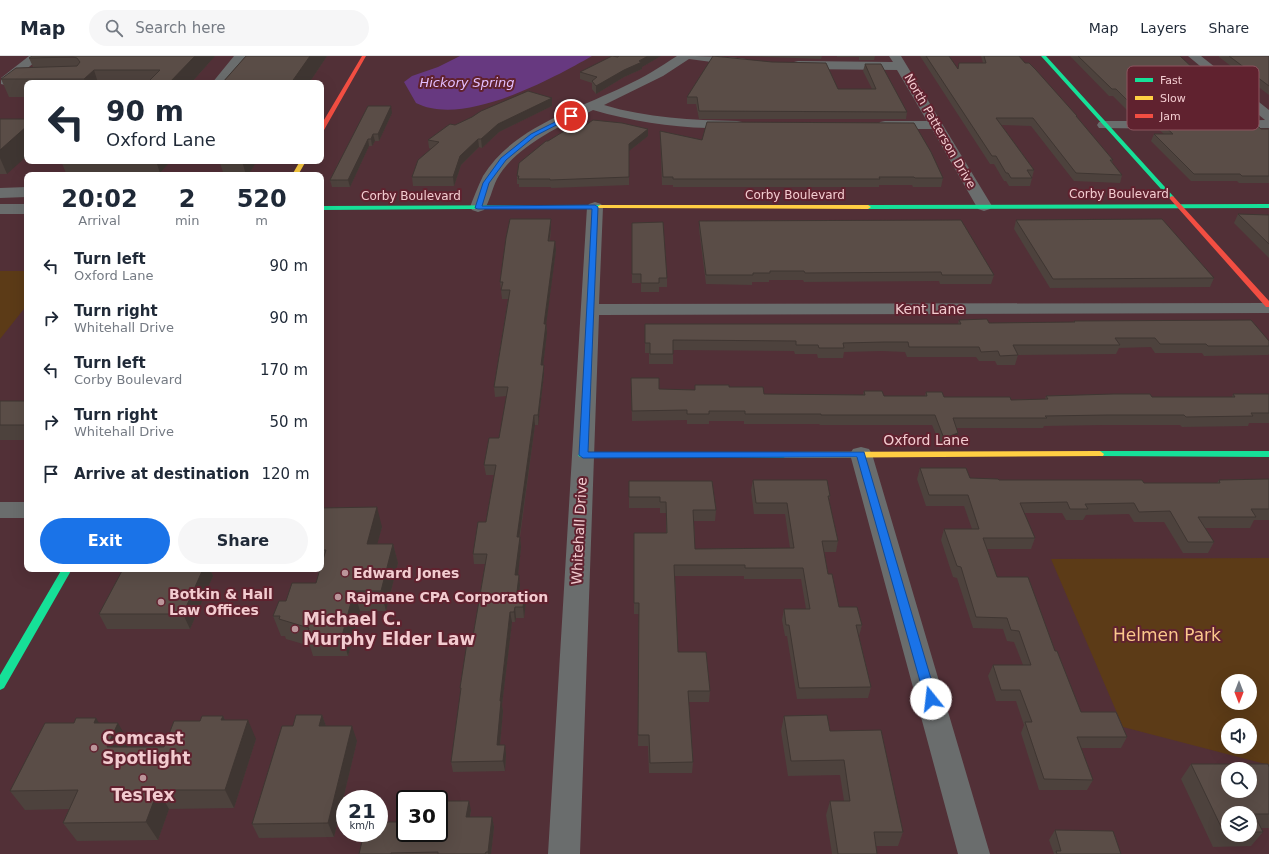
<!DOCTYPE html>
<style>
body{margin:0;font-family:"DejaVu Sans",sans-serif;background:#f6f6f7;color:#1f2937;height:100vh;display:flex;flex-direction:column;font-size:15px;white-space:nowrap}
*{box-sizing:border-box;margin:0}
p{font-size:13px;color:#747a83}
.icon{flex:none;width:22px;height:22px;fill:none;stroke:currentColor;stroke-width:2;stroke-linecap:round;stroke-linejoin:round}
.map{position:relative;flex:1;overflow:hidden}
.drawer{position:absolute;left:24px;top:116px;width:300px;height:400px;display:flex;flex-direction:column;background:#fff;border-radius:8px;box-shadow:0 4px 16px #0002}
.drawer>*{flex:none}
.guide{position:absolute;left:24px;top:24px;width:300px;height:84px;border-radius:8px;box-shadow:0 4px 16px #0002;background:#fff;color:#1f2937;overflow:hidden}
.needle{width:26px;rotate:180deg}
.fabs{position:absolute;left:1221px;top:618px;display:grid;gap:8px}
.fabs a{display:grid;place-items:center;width:36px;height:36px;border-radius:50%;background:#fff;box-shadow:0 4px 16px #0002;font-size:20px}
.speed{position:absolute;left:336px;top:734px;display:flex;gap:8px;font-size:20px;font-weight:700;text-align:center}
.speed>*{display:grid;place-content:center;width:52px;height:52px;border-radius:50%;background:#fff;box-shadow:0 4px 16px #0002;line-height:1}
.speed small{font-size:10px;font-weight:400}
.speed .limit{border:2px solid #111;border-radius:6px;background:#fff;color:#111}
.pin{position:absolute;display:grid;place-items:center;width:34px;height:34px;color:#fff;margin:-17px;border:2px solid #fff;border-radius:50%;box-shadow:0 1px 4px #0007}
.me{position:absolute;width:44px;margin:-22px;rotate:344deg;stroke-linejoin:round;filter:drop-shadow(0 0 3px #0008)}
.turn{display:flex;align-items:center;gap:14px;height:84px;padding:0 16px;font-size:18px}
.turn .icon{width:52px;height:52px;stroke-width:2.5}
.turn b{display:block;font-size:28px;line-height:34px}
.eta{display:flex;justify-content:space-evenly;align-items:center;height:68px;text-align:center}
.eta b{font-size:24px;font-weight:700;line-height:28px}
.cta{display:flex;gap:8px;margin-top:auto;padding:8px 16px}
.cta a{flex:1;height:46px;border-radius:24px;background:#1a73e8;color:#fff;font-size:16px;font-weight:700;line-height:46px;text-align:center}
.cta a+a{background:#f6f6f7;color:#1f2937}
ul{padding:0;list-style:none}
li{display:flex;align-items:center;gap:12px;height:52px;padding:0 16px}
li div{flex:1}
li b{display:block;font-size:15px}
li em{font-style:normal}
header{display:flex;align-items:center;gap:24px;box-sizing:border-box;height:56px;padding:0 20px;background:#fff;border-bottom:1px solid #e0e1e3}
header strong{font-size:19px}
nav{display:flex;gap:22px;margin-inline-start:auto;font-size:14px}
.search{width:280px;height:36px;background:#f6f6f7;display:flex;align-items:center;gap:10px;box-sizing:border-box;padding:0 14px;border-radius:22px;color:#747a83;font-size:15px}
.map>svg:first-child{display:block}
.green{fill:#5c3b17;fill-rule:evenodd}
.water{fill:#673980}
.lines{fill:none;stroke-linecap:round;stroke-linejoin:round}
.street{fill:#6a6d6d;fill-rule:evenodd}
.fast{fill:#16e098;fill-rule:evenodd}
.slow{fill:#ffcf43;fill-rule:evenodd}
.jam{fill:#f24e42;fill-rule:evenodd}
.wall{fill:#4d423d;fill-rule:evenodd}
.shaded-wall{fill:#3f3632}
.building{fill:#5a4d47;stroke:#3f3632;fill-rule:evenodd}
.route{fill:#1a73e8;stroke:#114b97}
.poi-dot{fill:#bb959a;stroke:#60222f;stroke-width:1.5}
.labels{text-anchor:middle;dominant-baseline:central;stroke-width:4;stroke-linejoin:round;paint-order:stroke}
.far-street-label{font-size:12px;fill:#f3ccd0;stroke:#60222f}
.far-water-label{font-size:13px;font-style:italic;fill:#e3beff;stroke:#60222f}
.street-label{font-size:14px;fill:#f3ccd0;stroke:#60222f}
.poi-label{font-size:14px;font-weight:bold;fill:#f3ccd0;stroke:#60222f;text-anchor:start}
.near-poi-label{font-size:17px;font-weight:bold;fill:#f3ccd0;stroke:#60222f;text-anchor:start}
.near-park-label{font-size:17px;fill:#fbc88c;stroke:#60222f}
.key{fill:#60222f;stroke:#8c555f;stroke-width:1}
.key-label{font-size:11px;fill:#f3ccd0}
</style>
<header>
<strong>Map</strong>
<div class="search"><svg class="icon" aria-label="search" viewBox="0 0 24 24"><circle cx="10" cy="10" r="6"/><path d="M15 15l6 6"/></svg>Search here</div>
<nav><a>Map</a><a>Layers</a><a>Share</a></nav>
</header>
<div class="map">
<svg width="1269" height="798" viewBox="0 0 1269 798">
<rect width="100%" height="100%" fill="#523037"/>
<!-- green -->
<path class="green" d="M0 215H27V249L0 283Z
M1269 502V709L1123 671 1051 503ZM1228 625H1250V647H1228ZM1228 669H1250V691H1228Z"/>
<!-- water -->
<path class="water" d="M460 0H592C550 24 463 71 416 47L404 26 412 20 438 11Z"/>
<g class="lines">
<!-- street -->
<path class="street" d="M29 0H42L17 21 20 24 18 27 5 29 1 28V22Z
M234 0H246L224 27H212Z
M677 0C700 0 724 0 746 3L748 6 746 9 742 10 689 3 663 20 604 49C647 62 692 64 737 65L742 66 744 69 742 72C731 74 719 73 708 72 669 71 631 65 593 54 562 69 514 91 497 123 492 133 490 145 484 154L478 156 472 154 470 151C474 141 478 130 483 120 513 71 576 54 625 30 643 22 660 11 677 0Z
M889 0H901L992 150 990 153 984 155 978 153 932 73H885L880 72 878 69 880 66 885 65H927L897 14 798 13 794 12 792 9 794 6 798 5 893 6Z
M1188 0H1201L1269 54V72H1221L1219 69 1221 66 1226 65 1265 64Z
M1104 65H1190L1195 66 1197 69 1195 72 1190 73 1099 72 1097 69 1099 66Z
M27 131V141L0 142V132Z
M595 146 601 148 603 151 599 248 1269 247V257L599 259 580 798H548L587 151 589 148Z
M0 148H27V158H0Z
M861 391 869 393 872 398 990 798H958L850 398 853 393Z
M0 446H27V462H0Z"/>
<!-- fast -->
<path class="fast" d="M1041 0H1046L1174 141V143H1170Z
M1269 148V152L868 153 865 151 868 149Z
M600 149 603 151 602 152 321 154V150Z
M1100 395H1269V401L1097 400 1096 398Z
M583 396H785L790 399 785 402 580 401 578 399Z
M62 513H72L4 632 0 634V619Z"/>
<!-- slow -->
<path class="slow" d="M300 105H306L298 119H292Z
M600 149H868L871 151 868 153 598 152 597 151Z
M1100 395 1104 398 1103 400 785 402 780 399 785 396Z"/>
<!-- jam -->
<path class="jam" d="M362 0H366L324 74 321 76V69Z
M1172 140 1174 141 1269 245V251H1266L1170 143 1169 142Z"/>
</g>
<!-- wall -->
<path class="wall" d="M215 0 192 26H223L246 0H327L309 27H27V41H9L1 23 33 11 29 2Z
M619 0H661L642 11V13L624 21 596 38 592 33V27L580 23V16Z
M742 0H822L821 3Z
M837 0H875L874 4H859V1H837Z
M920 0H949L958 13 983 7 981 0H1019L1025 7 1077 60 1076 61 1113 104 1112 106 1122 119 1120 127 1074 125 1031 70 1001 69 1034 114 1030 130H1009L1006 125H1004L994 108H990Z
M1070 0H1180L1197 16 1221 34 1219 38 1241 56 1238 63H1149L1139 53 1127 54 1113 40H1109Z
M1219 0H1269V39L1219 1Z
M865 8 907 56 906 63H699L696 48H687V41L838 33H872L863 15Z
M552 42V50L499 76 482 92 479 91 461 109 454 130H413L412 121 431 93 429 92 428 84 455 69Z
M392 57 379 85H375L372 90H369L350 131H332L330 124Z
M0 63 7 118H0Z
M1161 67 1269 73V127H1239L1237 125H1191L1151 85 1154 78H1164L1159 74Z
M583 71 648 73V80L629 95V129L551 132V131H519V128H517V120Z
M660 75 702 84 943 122 941 131H913L912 129H879V131H673V129H662Z
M61 105H257L248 119H224L220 107 168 108 160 117H66Z
M1238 158 1269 159V202L1234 167Z
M551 163V172L550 185 556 194 546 268 547 277 543 309 544 318 538 369H535L520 481 521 491 518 519 520 529 519 536 526 546 524 562H516L515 566H512L502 649 503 655 500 689 506 698 505 715 453 716 451 706 461 636 460 632 473 580 485 508H474L473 498 486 466 494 419H486L484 409 499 382 507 340 495 341 494 331 508 243H502L500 226Z
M1016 164 1214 222 1210 231 1050 232 1014 173Z
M699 165 994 219 991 228H940L939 225 804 226 803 224H769V226H752V229L706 228 699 173Z
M632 167 667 222V231H659V236H641V227H632Z
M959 264 989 267 1073 266 1074 265 1269 285V298L1268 299 1204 300 1202 297H1155L1151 291 1119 292 1116 298 1018 299 1015 309H997L995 305H979L976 301H907L905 296 882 295 844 296 843 302H818L817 298H795L794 295 673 294V308H649V297H645V268H958Z
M631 322 659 333 695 334V329L729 331 764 338 863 339 864 335 884 340H925L926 336 944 341 1011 344 1045 343 1046 340 1152 341H1232L1233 338H1269V367H1249L1248 370 1182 371 1180 369H1103L1044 370 1043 372H956L958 377 955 387 947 390H941L932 369H820L819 368H744V365H709V368H687V364L632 365Z
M0 345H27V384H0Z
M920 412 970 422 999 424 1144 427H1217L1219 424 1269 423V464H1254L1250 472H1205L1214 486 1208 497H1183L1164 466H1134L1129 458 1086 459 1083 464H1066L1062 457H1024L1035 482 1031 493H987L997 521 1055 595 1081 656 1127 681 1121 692H1081L1093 724 1087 734H1039L1021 677 1024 669 1016 645H996L988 620 993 609H1023L1014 586 1007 585 1003 573 973 572 957 522 953 521 941 484 944 473H972L964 450H926L917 423Z
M753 424 830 440 829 445 838 485 836 496H824L828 518 839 551 862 569 859 580 871 631 868 642 797 643 787 580H785L782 564 784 553H806L801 523H744V520H675L678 596 710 635 709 646H689L693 706 692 717H649L648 690H638L639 558H634V477H666V457H660V452H629V425L716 454 715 465H694L695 493 790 492 785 458H754L751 434Z
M321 452 382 471 377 488H393L398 507 386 555H360L348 600H313L310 590 286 583 285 580H281L273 560 286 545 316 527 320 514H310L309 513H321Z
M123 513H210L213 520 190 573H107L99 558Z
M322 659 326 670 357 685 334 781 259 782 252 768 293 670Z
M223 660 225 664 256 683 234 752 169 753 158 784 77 785 63 767 69 753 25 754 10 735 100 667 129 686 127 691H164Z
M784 660 830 675 903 776 898 790H876L877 798H832L826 759 830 745H844L840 719 788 720 781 675Z
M1191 708 1269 711V772H1261L1263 776 1251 790 1213 791 1181 723ZM1228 757H1250V779H1228Z
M471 754 470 761H492L494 771 491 798H359L405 777Z
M1055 774 1121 798H1054L1049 784Z"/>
<!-- shaded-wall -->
<path class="shaded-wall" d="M195 0H215L191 27H169Z
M310 0H327L309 27H291Z
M648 0H661L642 11V13L624 21 596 38V30Z
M94 14 98 27H86L84 23Z
M552 42V50L499 76 482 92 481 83 498 68Z
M391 50 392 57 379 85 378 78Z
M27 70V100L7 118 0 102V94Z
M648 73V80L629 95V88Z
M373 78 375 85 372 90 371 83Z
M368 83 369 90 350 131 348 124Z
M478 83 479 91 461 109 454 130 453 121 460 100Z
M156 105H167L168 108 160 117Z
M242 105H257L248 119H246Z
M551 163V172L548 194V185Z
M555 185 556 194 545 277 544 268Z
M546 268 547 277 542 318 541 309Z
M544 309V318L538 369V359Z
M534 359 535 369 518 491 517 481Z
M958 377 955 387 947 390 950 380Z
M377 451 382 471 372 507 367 488Z
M520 481 521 491 517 529 515 519Z
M393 488 398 507 386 555 381 535Z
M203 513H210L213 520 190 573 183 558Z
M519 519 520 529 518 546 517 536Z
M354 535 360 555 348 600 342 580Z
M525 536 526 546 524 562 523 551Z
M515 551 516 562 515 566 514 556Z
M510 556 512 566 502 649 503 655 499 699 497 689 500 645Z
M322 659 327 673 319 670Z
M223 660 232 679 221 664Z
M96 662 108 681 94 667Z
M248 664 256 683 234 752 225 734Z
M118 667 129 686 119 710 107 691Z
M352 670 357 685 334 781 328 767Z
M505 689 506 698 505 715 503 705Z
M158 734 169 753 158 784 146 766Z
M469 745 471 754 468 771 466 761Z
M492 761 494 771 491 798H488V796Z"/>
<!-- building -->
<path class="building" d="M32 0H195L169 27H147L160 14H94L84 23H1L16 12 77 10 80 6 77 2 73 1 29 2Z
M246 0H310L291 27H180L181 26H223Z
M612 0 618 1 619 0H648L639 5 642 6 624 14 596 30 592 25 597 21 580 16Z
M713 0 772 6 826 7 838 33H876L865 8H881L907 56 699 55 697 41H687Z
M926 0H949L958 13 959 7H986L984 0H1019L1025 7H1029L1036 14 1077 60H1076L1113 104H1110L1122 119 1076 117 1033 62H996L1034 114H1027L1032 122H1011L1008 117H1006L996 100H992Z
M1078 0H1180L1197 16 1221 34H1215L1241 56H1151L1141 46H1129L1116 33H1112Z
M1229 0H1269V30Z
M528 35 552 42 498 68 481 83H478L460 100 453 121H412L418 104 439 86 428 84 450 68 455 69 472 61 481 55Z
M368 50H391L378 78H373L371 83H368L348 124H330Z
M0 63H27V70L0 94Z
M593 64 622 67 648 73 629 88V121L550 124V123H518L519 120H517L519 107 546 85H548L574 69 583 71Z
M707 66 914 67 931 96 943 122H915L914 121H879L880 123H673V121H663L660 75 702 84Z
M1161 67H1254L1261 73H1269V120H1242L1240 118H1194L1154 78H1173Z
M1238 158 1269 159V188Z
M510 163H551L548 185H555L544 268H546L541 309H544L538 359H534L517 481H520L515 519H519L517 536H525L523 551H515L514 556H510L500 645H501L497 689H505L503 705 451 706 461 632H460L468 580H473L487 498H473L478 466H486L496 409H484L489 382H499L508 331H494L510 234H501L503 226H500L506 182Z
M1162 163 1214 222 1053 223 1016 164Z
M961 164 994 219H942L941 216 805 217 804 215H770V217H753V219H706L699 165Z
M663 166 667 222H659V227H641V218H632V167Z
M987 263 989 267 1075 266 1074 265 1251 264 1269 285V290H1208L1206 288H1160L1155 282H1115L1120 289H1013L1018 299 1000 300 998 295 981 296 979 291H909L908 286H884L843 287 844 292H819L818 289H796V285L673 284V298H650V287H645V268H961L959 264Z
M631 322H659V333L695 334V329H729V331H763L764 338 865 339 864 335H882L884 340H927L926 336H942L944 341H1010L1011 344 1048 343 1046 340 1113 338H1150L1152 341H1235L1233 338H1269V357H1251L1253 360 1186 361 1184 359H1107L1045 360 1047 362H953L958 377 950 380H943L935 359H821V358H745V355H709V358H687V354L632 355Z
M0 345H27V369H0Z
M920 412H966L970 422 998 423 999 424H1142L1144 427H1220L1219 424 1269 423V453H1251L1256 461H1198L1214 486H1188L1170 455 1139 456 1134 447 1085 448 1088 453H1070L1067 446 1020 447 1035 482H983L997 521H1028L1055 595H1057L1081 656H1116L1127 681H1077L1093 724 1044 723 1025 666H1032L1020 634H1001L993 609H1031L1019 575 1011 574 1007 562 976 561 961 511 957 510 944 473H979L968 439H929Z
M753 424H827L830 440H828L838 485H822L828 518H832L839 551H857L862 569H856L871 631 799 632 789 569H786L784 553H810L803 512H745V509H674L678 596H706L710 635H688L693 706 650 707 649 679H638L639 547H634V477H667L666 446H660V441H629V425H712L716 454H693L695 493 794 492 787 447H756Z
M377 451 367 488H393L381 535H354L342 580H307L309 572 279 563 280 560H273L279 545H286L292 527H316L320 513H321V510L326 494H321V452Z
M123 513H203L183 558H99Z
M296 659H322L319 670H352L328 767 252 768 282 670H293Z
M827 659 830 675 881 674 903 776H874L877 798H838L830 745H850L844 704 791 705 784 660Z
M202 660H223L221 664H248L225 734H158L146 766 63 767 78 734 10 735 45 667H74L76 662H96L94 667H118L107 691H164L174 665H200Z
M1191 708H1268L1269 711V758H1254L1263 776H1250V757H1228V776L1224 777ZM1228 713H1250V735H1228Z
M439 745H469L466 761H492L488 796H486L485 798H438V796L391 797V798H359L364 777H379V766H405V777H439Z
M1055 774 1113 775 1121 798H1057L1056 795H1061Z"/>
<!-- route -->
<path class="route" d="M569 59 574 60 535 80 506 104 489 127 482 150 595 149 598 151 588 396H864L937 643 935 646 931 648 927 646 925 643 857 401 583 402 579 399 592 153H478L475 152 483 127 501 102 531 78Z"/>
<!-- markers -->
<g class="poi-dot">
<circle cx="345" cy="517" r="4"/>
<circle cx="338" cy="541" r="4"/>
<circle cx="161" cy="546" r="4"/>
<circle cx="295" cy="573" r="4"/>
<circle cx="94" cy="692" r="4"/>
<circle cx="143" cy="722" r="4"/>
</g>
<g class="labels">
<!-- far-street labels -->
<g class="far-street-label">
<text transform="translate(940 75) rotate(60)">North Patterson Drive</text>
<text x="1119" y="138">Corby Boulevard</text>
<text x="795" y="139">Corby Boulevard</text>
<text x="411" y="140">Corby Boulevard</text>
</g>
<!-- far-water labels -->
<g class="far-water-label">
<text x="467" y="26">Hickory Spring</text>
</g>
<!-- street labels -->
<g class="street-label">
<text x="930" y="253">Kent Lane</text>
<text x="926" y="384">Oxford Lane</text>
<text transform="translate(579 475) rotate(-87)">Whitehall Drive</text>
</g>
<!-- poi labels -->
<g class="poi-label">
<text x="353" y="517">Edward Jones</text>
<text x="169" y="538">Botkin &amp; Hall<tspan x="169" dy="16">Law Offices</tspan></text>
<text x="346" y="541">Rajmane CPA Corporation</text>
</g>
<!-- near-poi labels -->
<g class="near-poi-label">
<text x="303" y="563">Michael C.<tspan x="303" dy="20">Murphy Elder Law</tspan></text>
<text x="102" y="682">Comcast<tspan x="102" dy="20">Spotlight</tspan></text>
<text x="143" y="739" text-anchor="middle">TesTex</text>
</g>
<!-- near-park labels -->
<g class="near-park-label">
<text x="1167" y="579">Helmen Park</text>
</g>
</g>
<!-- legend -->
<rect x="1127" y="10" width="132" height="64" rx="6" class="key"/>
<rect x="1135" y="22" width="18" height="4" fill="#16e098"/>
<rect x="1135" y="40" width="18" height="4" fill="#ffcf43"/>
<rect x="1135" y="58" width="18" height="4" fill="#f24e42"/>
<g class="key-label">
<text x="1160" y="28">Fast</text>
<text x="1160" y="46">Slow</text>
<text x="1160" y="64">Jam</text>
</g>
</svg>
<div class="fabs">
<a><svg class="needle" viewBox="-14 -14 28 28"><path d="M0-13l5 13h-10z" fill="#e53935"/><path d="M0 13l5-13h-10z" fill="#747a83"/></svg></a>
<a><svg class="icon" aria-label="sound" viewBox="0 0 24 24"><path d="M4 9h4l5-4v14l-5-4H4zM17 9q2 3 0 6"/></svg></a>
<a><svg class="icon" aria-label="search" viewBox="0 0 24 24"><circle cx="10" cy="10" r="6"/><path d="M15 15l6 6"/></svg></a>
<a><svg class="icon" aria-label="layers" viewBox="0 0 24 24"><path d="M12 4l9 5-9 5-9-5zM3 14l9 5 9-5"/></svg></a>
</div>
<div class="speed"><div>21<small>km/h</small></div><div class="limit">30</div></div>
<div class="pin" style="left:571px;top:60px;background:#d93025"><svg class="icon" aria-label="arrive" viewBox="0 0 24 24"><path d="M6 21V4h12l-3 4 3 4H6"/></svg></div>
<svg class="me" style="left:931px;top:643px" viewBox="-20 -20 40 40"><circle r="19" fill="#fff"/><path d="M0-13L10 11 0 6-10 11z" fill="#1a73e8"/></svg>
<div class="guide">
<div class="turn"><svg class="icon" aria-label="left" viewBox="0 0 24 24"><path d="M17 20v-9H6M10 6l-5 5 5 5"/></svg><div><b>90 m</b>Oxford Lane</div></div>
</div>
<section class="drawer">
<div class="eta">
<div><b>20:02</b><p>Arrival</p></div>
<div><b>2</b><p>min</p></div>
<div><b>520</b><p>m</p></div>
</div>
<ul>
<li><svg class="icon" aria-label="left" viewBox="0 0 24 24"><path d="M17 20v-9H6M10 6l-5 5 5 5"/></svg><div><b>Turn left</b><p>Oxford Lane</p></div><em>90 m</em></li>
<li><svg class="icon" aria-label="right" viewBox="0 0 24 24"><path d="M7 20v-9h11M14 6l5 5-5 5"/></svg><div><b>Turn right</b><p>Whitehall Drive</p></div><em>90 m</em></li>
<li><svg class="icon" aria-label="left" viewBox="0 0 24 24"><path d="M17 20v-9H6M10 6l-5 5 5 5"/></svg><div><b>Turn left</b><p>Corby Boulevard</p></div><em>170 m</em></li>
<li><svg class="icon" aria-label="right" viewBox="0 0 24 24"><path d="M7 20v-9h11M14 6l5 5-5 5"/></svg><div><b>Turn right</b><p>Whitehall Drive</p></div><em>50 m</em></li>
<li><svg class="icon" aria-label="arrive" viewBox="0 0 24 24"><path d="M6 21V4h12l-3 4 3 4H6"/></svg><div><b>Arrive at destination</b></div><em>120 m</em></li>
</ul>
<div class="cta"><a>Exit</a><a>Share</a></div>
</section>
</div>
